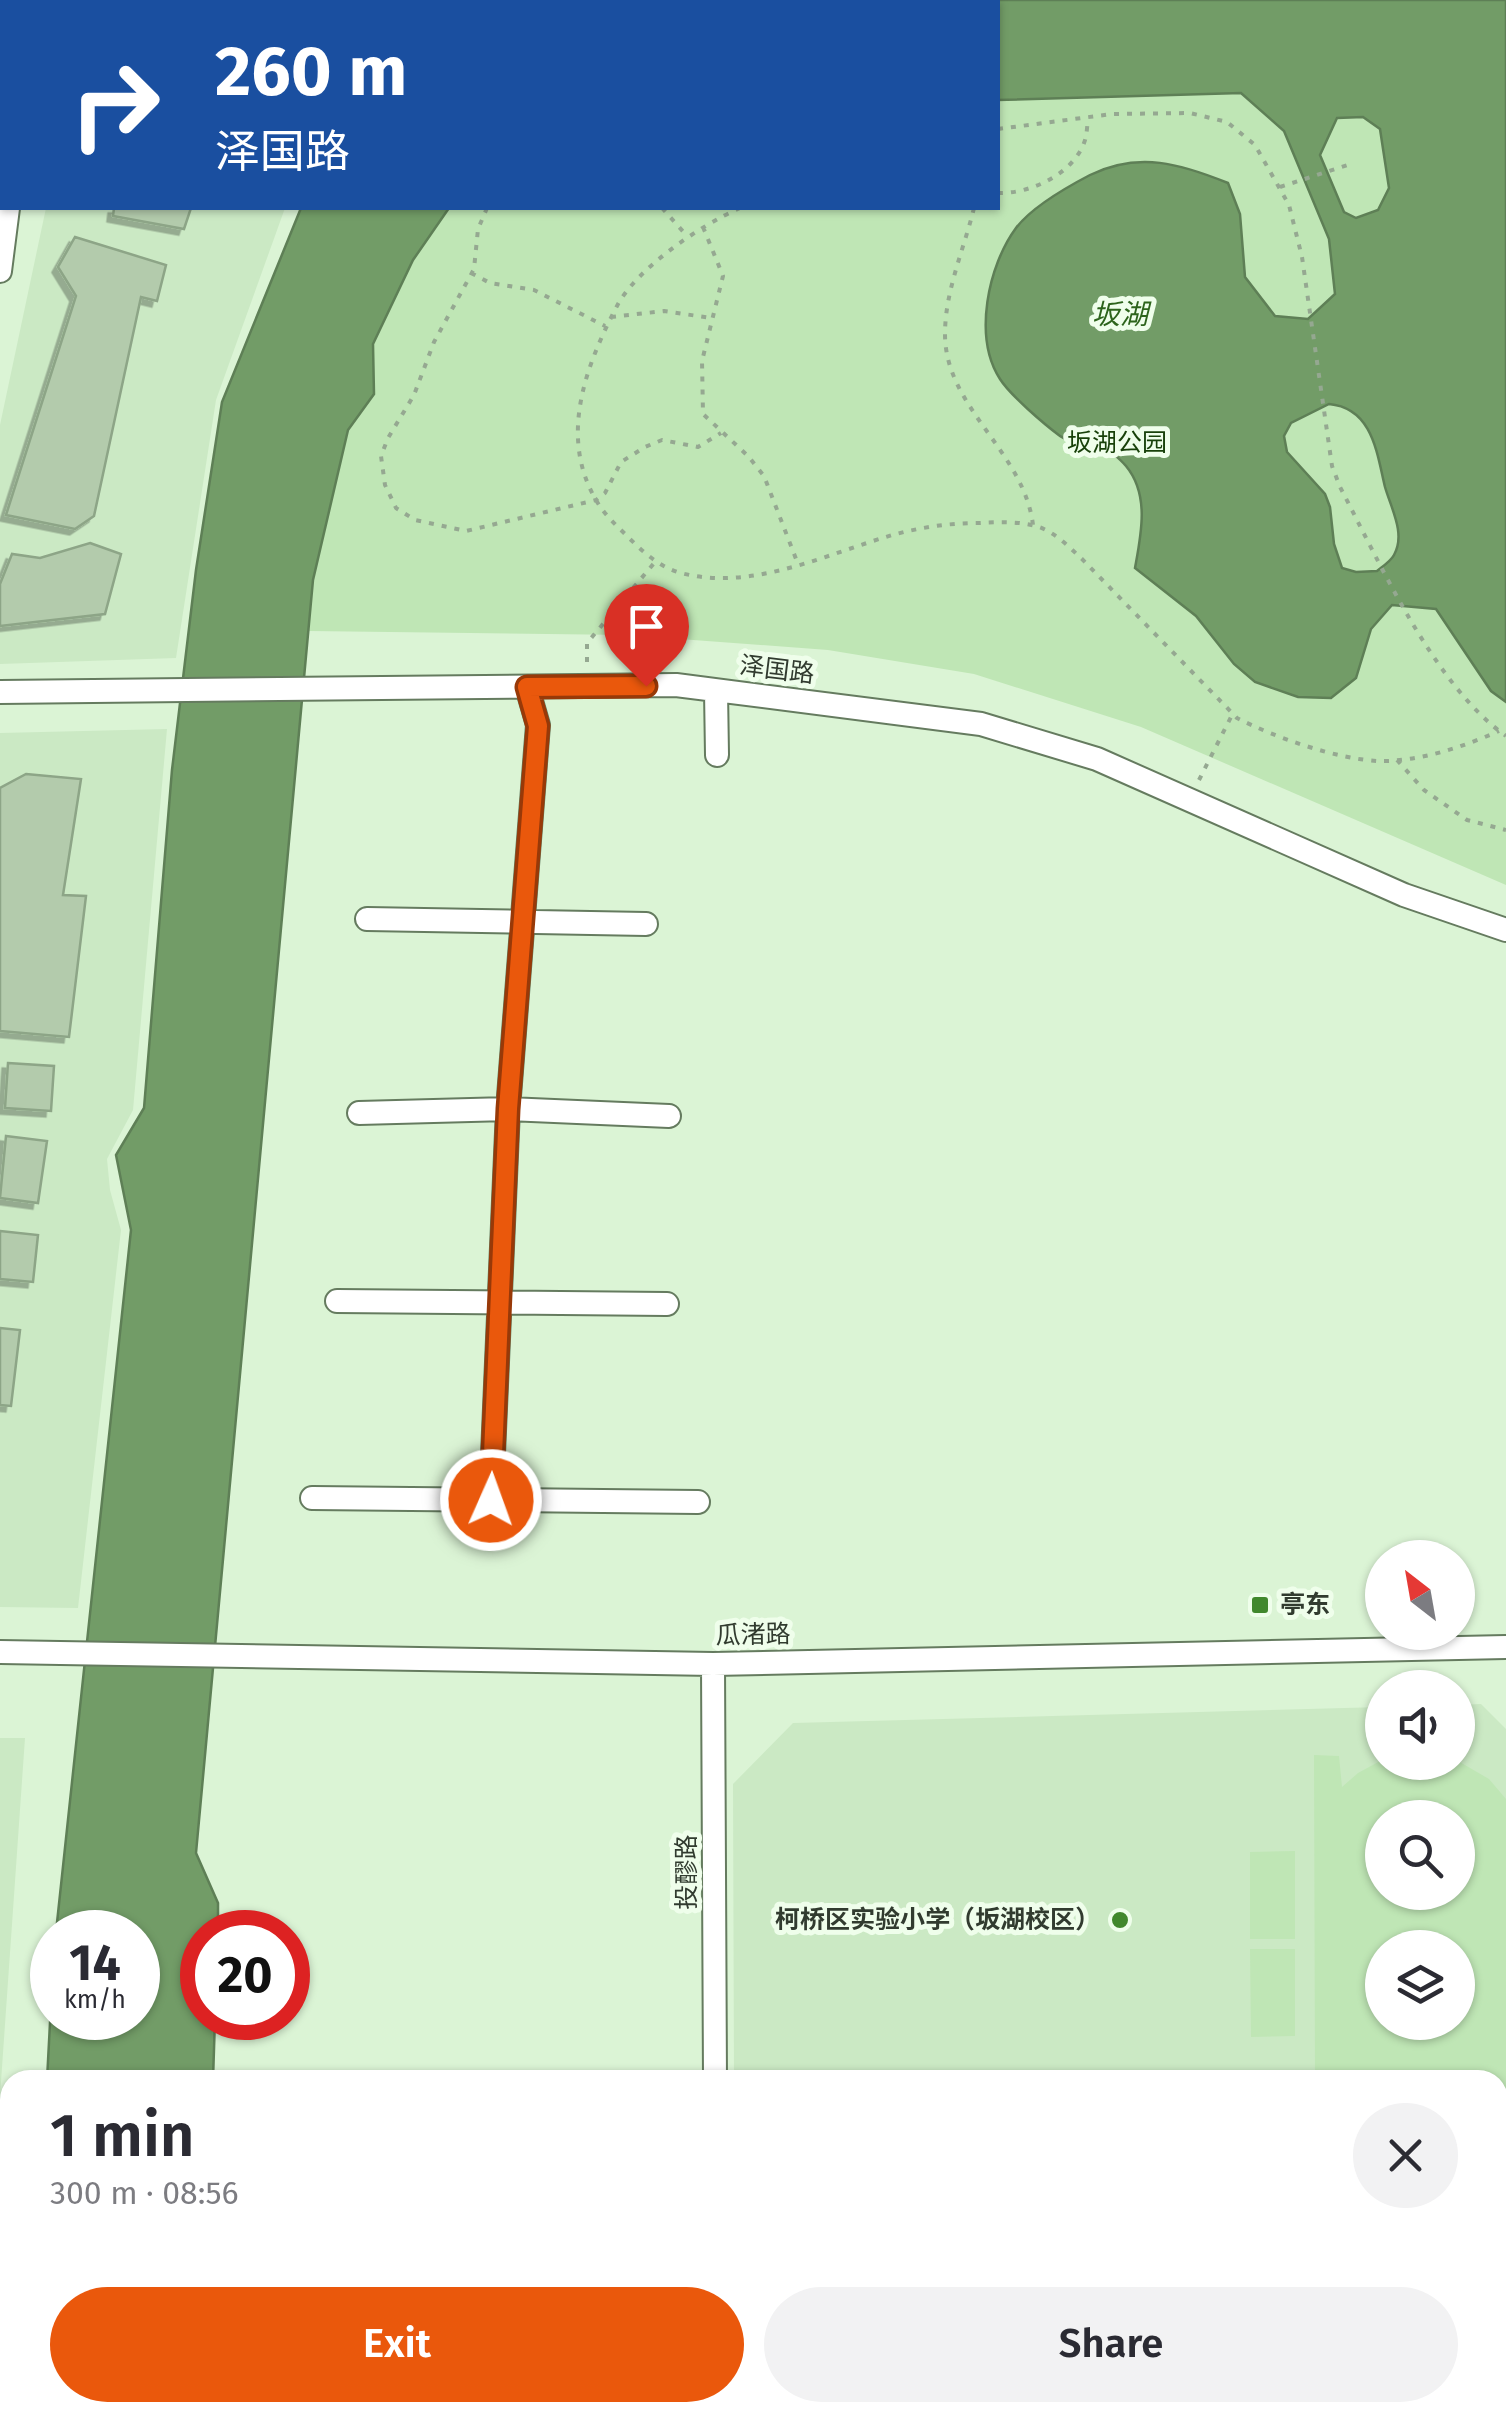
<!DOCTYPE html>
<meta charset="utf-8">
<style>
body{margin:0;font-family:"Fira Sans","Noto Sans SC",sans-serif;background:#f2f2f3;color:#2b2b33;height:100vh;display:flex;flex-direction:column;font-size:38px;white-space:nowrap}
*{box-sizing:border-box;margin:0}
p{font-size:32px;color:#7c7c81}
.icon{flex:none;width:55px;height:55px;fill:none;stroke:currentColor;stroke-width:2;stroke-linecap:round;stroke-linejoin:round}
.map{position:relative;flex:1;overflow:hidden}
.details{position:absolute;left:0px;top:2070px;width:1508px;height:352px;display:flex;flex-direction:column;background:#fff;border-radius:30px 30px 0 0;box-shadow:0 2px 8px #0004}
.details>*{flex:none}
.guide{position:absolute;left:0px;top:0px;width:1000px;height:210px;box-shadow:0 2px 8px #0004;background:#1a4fa0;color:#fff;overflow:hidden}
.needle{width:65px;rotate:329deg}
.fabs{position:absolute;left:1365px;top:1540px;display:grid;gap:20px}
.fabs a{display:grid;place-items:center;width:110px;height:110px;border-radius:50%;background:#fff;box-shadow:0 2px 8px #0004;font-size:50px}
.speed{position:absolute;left:30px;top:1910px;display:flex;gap:20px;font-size:50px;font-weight:700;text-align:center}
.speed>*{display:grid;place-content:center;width:130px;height:130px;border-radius:50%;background:#fff;box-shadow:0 2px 8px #0004;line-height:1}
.speed small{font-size:25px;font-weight:400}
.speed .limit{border:15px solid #d22;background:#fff;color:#111}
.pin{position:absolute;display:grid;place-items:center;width:85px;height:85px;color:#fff;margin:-102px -42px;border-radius:50% 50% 50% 0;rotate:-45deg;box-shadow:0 0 10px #0007}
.pin .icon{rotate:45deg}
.me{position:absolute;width:110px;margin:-55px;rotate:2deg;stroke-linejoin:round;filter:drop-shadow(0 0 8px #0008)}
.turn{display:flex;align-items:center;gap:35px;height:210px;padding:0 50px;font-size:45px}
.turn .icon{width:130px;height:130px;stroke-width:2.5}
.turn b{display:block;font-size:70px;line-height:85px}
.round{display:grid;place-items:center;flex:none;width:105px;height:105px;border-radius:52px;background:#f2f2f3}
.headline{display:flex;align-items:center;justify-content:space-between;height:170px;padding:0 50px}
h1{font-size:60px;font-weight:600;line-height:75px}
.primary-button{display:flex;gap:20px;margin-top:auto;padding:20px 50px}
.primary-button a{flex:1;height:115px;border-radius:60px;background:#ea580c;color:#fff;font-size:40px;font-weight:600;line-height:115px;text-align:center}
.primary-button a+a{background:#f2f2f3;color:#2b2b33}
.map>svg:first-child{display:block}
.built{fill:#cbe9c4;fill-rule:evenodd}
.green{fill:#bfe6b5;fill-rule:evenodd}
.water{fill:#729c67;stroke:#5e7f56;stroke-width:2.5;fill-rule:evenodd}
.building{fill:#b3cbac;stroke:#8da587;stroke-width:2.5;filter:url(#shadow)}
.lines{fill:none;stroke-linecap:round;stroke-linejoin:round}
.minor-casing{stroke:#657b5f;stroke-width:26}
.path{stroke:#95a891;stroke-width:4;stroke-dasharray:5 8;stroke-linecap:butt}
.minor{stroke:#fff;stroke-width:22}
.route-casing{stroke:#983908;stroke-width:25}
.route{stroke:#ea580c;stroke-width:18}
.poi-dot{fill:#41882d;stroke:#effeeb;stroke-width:4}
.labels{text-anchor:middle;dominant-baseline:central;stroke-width:10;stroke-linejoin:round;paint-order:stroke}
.park-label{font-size:25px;fill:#18410a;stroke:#effeeb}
.street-label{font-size:25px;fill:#313b2f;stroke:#effeeb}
.poi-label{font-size:25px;font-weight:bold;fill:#313b2f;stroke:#effeeb;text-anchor:start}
.water-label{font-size:28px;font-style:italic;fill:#2d641c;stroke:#effeeb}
</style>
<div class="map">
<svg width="1506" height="2422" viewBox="0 0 1506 2422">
<defs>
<filter id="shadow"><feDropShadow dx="-5.5" dy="5.5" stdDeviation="0" flood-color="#0004"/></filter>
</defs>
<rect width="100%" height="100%" fill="#dbf4d5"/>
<!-- built -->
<path class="built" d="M46 208H285L216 400 176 658 0 664V425Z
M167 729 133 1110 107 1159 110 1190 121 1230 78 1608 0 1607V733Z
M1481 1704 1506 1729V2185H1498V2080H734L733 1784 793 1723 1382 1707V1762H1458V1705ZM1382 1818H1458V1892H1382ZM1382 1948H1458V2022H1382Z
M0 1738H25L0 2096Z"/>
<!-- green -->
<path class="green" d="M1241 93 1337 118 1364 117 1380 129 1491 691 1506 702V885L1141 727 974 674 828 650 626 635 309 631 313 580 348 430 374 394 373 345 413 260 449 208H998V100Z
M1314 1755 1339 1756 1342 1787 1358 1773 1382 1760 1458 1761 1489 1779 1506 1799V2144L1498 2154V2080H1315ZM1382 1818H1458V1892H1382ZM1382 1948H1458V2022H1382Z
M1295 1851V1939H1250V1852Z
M1250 1949H1295V2036L1251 2037Z"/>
<!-- water -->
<path class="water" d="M215 0H1506V702L1491 691 1436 609 1392 605 1371 629 1356 678 1331 698 1298 697 1255 682 1234 664 1196 616 1135 568C1141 535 1150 495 1126 466 1120 459 1105 446 1097 442 1085 438 1070 444 1060 436 1044 424 1010 395 1000 379 973 337 988 266 1016 228 1032 207 1067 187 1090 175 1139 151 1181 164 1228 183L1240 214 1245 277 1275 316 1308 319 1335 294 1329 239 1284 131 1241 93 998 100V2ZM1363 117 1380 129 1389 188 1378 210 1356 218 1344 212 1320 155 1337 118ZM1329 404C1373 408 1377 454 1385 487 1391 508 1406 534 1394 555 1391 561 1382 567 1377 571L1356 572 1342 568 1334 544 1330 507 1325 494 1287 452 1284 436 1291 423Z
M301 208H449L413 260 373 344 374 394 348 430 313 580 196 1853 218 1903V1932H202V2018H215L213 2080H47L52 1985V2018H138V1932H56L131 1230 116 1155 144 1108 172 770 196 570 222 402Z
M13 2413V2412L152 2413 147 2422H11Z"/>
<!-- building -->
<path class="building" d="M114 208H191L184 229 113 216Z
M75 237 166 265 157 301 141 297 94 516 75 529 6 515 76 296 58 267Z
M90 543 121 554 105 614 0 626V584L12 554 40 558Z
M26 774 81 779 63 895 86 896 69 1037 0 1031V788Z
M8 1063 54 1066 51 1111 5 1108Z
M6 1136 47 1141 38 1203 0 1198Z
M0 1231 38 1235 33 1282 0 1279Z
M0 1328 20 1330 11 1406 0 1405Z"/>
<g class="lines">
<!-- minor casing -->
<g class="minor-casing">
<path id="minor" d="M29 2V0
M0 271 8 208
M716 691 717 755
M0 692 676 685 981 724 1097 759 1404 895 1506 930
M367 919 646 924
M359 1113 508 1109 669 1116
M337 1301 667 1304
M312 1498 698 1502
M491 1500 508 1109 538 725 527 687
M0 1652 713 1664 1506 1647
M713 1664 715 2080
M0 2224 10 2225
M1498 2249H1506
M716 2412V2422"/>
</g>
<!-- path -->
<path class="path" d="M836 0 837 2
M998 129 1112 114 1190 113 1227 122 1255 145 1289 205 1302 257 1332 466 1340 487C1381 565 1434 685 1506 736
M1280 187 1354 163
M998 193C1029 194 1072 175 1084 143 1087 136 1087 126 1088 119
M487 208 478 229 474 269 434 342 414 395 388 438 381 456 385 485 396 508 415 520 466 531 596 500 605 493 621 462 645 447 662 440 698 447 721 433
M662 208 688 237
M740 208C701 225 637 268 617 306 585 367 559 437 596 500 604 514 615 524 626 535 642 551 659 567 681 573 753 592 828 553 896 534 923 527 950 523 979 523 999 522 1020 521 1039 527 1056 533 1069 547 1082 559L1237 718C1274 737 1336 759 1378 761 1418 762 1463 747 1499 731
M974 208C964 249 945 291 945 334 945 408 1024 451 1033 525
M703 227 723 276 702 361 703 414 748 456 764 476 798 564
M471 273 490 283 534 290 605 326
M611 317 664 311 711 318
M587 662V643L655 562
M1397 760 1424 790 1467 820 1506 830
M1199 780 1233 713"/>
<!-- minor -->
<use href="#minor" class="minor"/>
</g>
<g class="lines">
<!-- route casing -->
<g class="route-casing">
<path id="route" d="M491 1500 508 1109 538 726 527 687 646 686"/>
</g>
<!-- route -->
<use href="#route" class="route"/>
</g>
<!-- markers -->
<g class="poi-dot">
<rect x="1250" y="1595" width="20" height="20" rx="5"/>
<circle cx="1120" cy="1920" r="10"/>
</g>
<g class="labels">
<!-- park labels -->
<g class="park-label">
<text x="1117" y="443">坂湖公园</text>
</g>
<!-- street labels -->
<g class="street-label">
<text transform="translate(777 670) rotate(7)">泽国路</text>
<text transform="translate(753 1635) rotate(-1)">瓜渚路</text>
<text transform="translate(687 1872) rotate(-90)">投醪路</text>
</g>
<!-- poi labels -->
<g class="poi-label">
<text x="1280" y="1605">亭东</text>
<text x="1100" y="1920" text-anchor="end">柯桥区实验小学（坂湖校区）</text>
</g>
<!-- water labels -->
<g class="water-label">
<text x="1120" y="314">坂湖</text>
</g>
</g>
</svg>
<div class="fabs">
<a><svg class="needle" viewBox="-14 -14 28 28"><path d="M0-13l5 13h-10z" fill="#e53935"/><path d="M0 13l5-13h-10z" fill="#7c7c81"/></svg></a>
<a><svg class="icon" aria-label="sound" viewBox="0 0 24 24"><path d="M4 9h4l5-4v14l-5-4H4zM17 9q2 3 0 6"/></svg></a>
<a><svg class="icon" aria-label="search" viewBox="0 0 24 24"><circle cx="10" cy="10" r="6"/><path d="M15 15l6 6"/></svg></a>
<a><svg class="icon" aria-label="layers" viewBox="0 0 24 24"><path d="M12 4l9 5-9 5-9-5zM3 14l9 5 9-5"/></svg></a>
</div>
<div class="speed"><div>14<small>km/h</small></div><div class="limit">20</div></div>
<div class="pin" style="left:646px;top:686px;background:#d93025"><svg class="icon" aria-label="arrive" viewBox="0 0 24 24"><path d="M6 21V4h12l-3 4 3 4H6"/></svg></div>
<svg class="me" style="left:491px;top:1500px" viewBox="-20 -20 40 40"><circle r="17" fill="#ea580c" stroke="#fff" stroke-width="3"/><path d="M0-11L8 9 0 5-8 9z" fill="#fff"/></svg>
<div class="guide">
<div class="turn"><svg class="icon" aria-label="right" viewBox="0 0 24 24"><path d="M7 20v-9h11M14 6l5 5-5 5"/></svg><div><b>260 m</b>泽国路</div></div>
</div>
<section class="details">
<div class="headline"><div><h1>1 min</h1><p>300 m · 08:56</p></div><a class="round"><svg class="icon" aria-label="close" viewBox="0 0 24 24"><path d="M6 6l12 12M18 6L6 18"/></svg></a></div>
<div class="primary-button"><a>Exit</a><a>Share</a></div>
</section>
</div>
